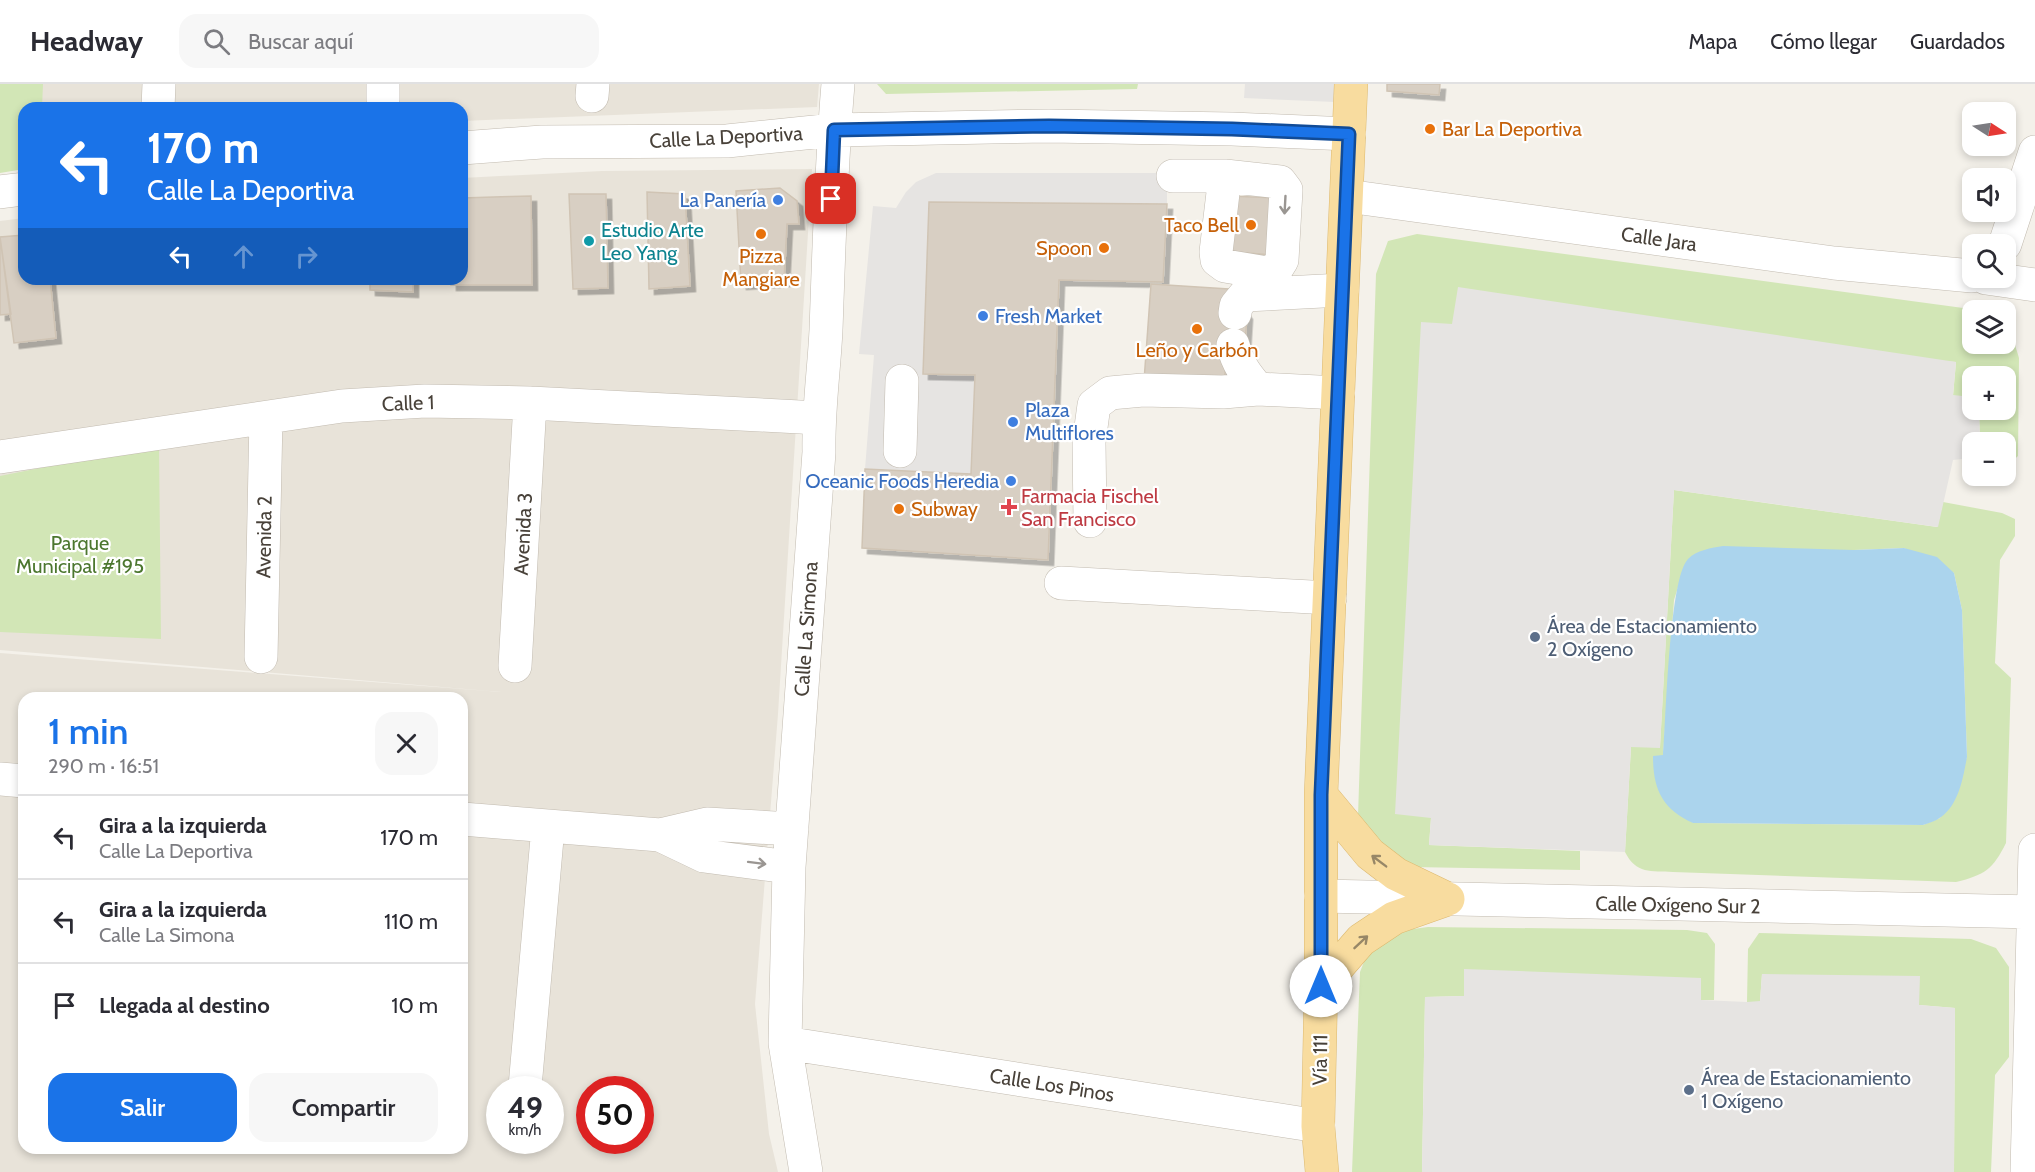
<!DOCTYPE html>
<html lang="es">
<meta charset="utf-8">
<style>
body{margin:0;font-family:Cabin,sans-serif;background:#f7f7f7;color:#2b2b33;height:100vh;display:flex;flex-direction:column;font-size:22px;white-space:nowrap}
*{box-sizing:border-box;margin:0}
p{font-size:20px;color:#7c7c81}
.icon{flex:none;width:33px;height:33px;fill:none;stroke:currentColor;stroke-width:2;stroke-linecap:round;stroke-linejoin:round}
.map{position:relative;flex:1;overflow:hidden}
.drawer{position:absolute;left:18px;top:608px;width:450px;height:462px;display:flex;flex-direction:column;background:#fff;border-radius:18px;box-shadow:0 3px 9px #0003}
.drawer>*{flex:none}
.banner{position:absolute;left:18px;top:18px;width:450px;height:183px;border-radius:18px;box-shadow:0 3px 9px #0003;background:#1a73e8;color:#fff;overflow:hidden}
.needle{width:39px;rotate:102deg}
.tools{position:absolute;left:1962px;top:18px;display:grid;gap:12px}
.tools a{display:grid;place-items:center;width:54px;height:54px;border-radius:12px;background:#fff;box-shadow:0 3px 9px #0003;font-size:30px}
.speed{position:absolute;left:486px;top:992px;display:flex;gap:12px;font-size:30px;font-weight:700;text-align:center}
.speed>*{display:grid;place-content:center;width:78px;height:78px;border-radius:50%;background:#fff;box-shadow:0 3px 9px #0003;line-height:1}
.speed small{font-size:15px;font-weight:400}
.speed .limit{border:9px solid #d22;background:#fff;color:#111}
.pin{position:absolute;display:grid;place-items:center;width:51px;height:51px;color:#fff;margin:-26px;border-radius:12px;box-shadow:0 3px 9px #0006}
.me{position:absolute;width:66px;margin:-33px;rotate:0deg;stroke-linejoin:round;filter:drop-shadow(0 0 4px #0008)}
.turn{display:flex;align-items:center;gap:21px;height:126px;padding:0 30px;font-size:27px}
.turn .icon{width:78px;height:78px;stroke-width:2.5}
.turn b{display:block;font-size:42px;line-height:51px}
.lanes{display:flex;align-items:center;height:57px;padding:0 30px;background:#0003;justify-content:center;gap:30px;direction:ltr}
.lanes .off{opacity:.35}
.round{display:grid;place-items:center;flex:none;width:63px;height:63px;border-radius:18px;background:#f7f7f7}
.headline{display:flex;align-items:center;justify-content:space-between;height:102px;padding:0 30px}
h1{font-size:36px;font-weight:600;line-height:45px;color:#1a73e8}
.cta{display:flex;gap:12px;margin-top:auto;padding:12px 30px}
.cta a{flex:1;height:69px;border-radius:18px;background:#1a73e8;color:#fff;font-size:24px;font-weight:600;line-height:69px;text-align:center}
.cta a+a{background:#f7f7f7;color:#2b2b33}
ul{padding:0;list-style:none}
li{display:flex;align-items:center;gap:18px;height:84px;padding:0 30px;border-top:2px solid #e1e1e2}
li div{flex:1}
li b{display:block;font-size:22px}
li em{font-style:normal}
header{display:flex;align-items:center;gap:36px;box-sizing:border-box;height:84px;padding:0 30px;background:#fff;border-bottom:2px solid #e1e1e2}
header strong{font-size:28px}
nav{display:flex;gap:33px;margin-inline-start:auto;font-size:21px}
.search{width:420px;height:54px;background:#f7f7f7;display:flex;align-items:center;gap:15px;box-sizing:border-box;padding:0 21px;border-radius:18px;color:#7c7c81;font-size:22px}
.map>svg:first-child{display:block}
.residential{fill:#e8e3d9;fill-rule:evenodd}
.green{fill:#d2e6b6;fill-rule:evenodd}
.parking{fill:#e6e4e2}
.water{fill:#abd4ed}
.building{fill:#d8cfc3;stroke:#d0c4b4;stroke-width:1.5;filter:url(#shadow)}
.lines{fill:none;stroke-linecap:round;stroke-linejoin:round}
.minor-casing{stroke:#c2bbb0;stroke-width:34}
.major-casing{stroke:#ddb96f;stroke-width:34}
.minor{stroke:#fff;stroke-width:33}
.major{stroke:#f8dc9f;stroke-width:33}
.oneway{stroke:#9a9692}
.oneway2{stroke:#978767}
.route-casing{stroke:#114b97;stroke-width:15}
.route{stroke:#1a73e8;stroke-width:10}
.food-dot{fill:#e8710a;stroke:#fff;stroke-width:2}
.shop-dot{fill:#3f7fe0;stroke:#fff;stroke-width:2}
.culture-dot{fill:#0f9aa8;stroke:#fff;stroke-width:2}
.health-dot{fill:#e0444e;stroke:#fff;stroke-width:2}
.service-dot{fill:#5c6f8a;stroke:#fff;stroke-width:2}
.labels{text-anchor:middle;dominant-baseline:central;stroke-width:4.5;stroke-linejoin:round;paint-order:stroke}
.food-label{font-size:20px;fill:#c56008;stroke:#fff;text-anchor:start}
.street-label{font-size:20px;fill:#484139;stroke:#fff}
.shop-label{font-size:20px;fill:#366cbe;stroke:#fff;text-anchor:end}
.culture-label{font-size:20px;fill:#0d838f;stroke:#fff;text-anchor:start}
.health-label{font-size:20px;fill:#be3a42;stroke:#fff;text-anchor:start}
.park-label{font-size:20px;fill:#4c772f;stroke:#fff}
.service-label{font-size:20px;fill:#4e5e75;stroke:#fff;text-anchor:start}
</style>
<header>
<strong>Headway</strong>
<div class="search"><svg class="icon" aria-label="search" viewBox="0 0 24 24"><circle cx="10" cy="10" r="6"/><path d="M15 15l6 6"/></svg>Buscar aquí</div>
<nav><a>Mapa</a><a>Cómo llegar</a><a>Guardados</a></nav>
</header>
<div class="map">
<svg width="2035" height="1088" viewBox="0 0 2035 1088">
<defs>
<filter id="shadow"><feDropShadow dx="5.5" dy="5.5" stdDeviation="0" flood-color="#0004"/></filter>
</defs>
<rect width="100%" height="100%" fill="#f4f1ea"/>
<!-- residential -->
<path class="residential" d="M0 0H819L817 23 462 37V24H24Z
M812 85 778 630 755 920 769 1050 778 1088H0V569L501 608 0 566V137L24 134V195H462V94L602 87ZM24 614H462V1064H24ZM500 1005H550V1056H500ZM590 1005H640V1056H590Z"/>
<!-- green -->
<path class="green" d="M0 0H43L42 24H24V85L0 89Z
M877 0H1138L1137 5 886 10Z
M1417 150 1978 226H1980H1972V260H2006V245L2012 251 2019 274 2018 372 2006 383V358H1980L1979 326H2006V292H1972V313L1953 312 1956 278 1421 239 1431 734 1429 761 1580 767V786L1412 783 1392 776 1358 732 1376 190 1388 157Z
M159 360 161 555 0 548V392Z
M1674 406 1937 443 1943 418 2002 429 2015 435V452L2000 476 1995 579 2011 594 2006 759C1993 785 1985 791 1956 798L1673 788C1651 787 1636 790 1625 768L1631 663H1660ZM1904 464 1954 489 1962 526 1967 673 1940 734 1923 741 1693 739 1654 672H1663L1674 516 1679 500 1854 466Z
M1428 843 1687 846 1707 849 1715 860 1714 916H1700L1701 895 1465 912 1425 913 1422 1088H1352L1360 888 1369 865 1398 847Z
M1759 849 1971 855 1996 864 2009 883V973L1995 991 1991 1088H1954L1955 924 1919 921 1762 890 1760 918H1747L1748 865Z"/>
<!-- parking -->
<path class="parking" d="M1245 0H1336L1335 18 1244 14Z
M936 89H1167V120L929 118 923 289 975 291 971 390 865 385 874 271 859 270 873 122 896 124 906 108 916 98Z
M1458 203 1956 278 1953 311 1972 313V326H1979L1980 358H1972V374L1953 376 1938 443 1674 406 1660 664 1631 663 1625 768 1429 761 1431 734 1395 730 1421 238 1452 240Z
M1464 885 1701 894V916L1747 918 1760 917 1762 890 1920 892 1919 921 1955 924 1954 1088H1422L1425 913 1464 912Z"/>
<!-- water -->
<path class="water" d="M1723 462 1854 466 1904 464 1937 473 1954 489 1962 526 1967 673C1963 694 1959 720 1941 733 1936 737 1929 739 1923 741L1693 739C1662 725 1653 705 1653 672L1663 671C1666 637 1669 494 1688 475 1696 466 1712 464 1723 462Z"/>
<!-- building -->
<path class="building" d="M1387 0H1440L1439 11 1387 7Z
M780 104 797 117 799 140H787L784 197 741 200 736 107Z
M647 108 685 110 690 202 649 205Z
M569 110H606L608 204 573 205Z
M531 112 532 201H451V195H462V114Z
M1228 112 1278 114 1273 171 1224 167Z
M929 118 1167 120 1163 198 1059 196 1048 476 862 464 865 385 971 390 975 291 923 290Z
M24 151V195H50L56 254 14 259 0 153Z
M0 153 11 230 0 231Z
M370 195H413V208L370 206Z
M1151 200 1229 205 1247 230 1245 262 1226 277 1224 302 1144 297Z"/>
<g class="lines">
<!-- minor casing -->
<g class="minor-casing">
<path id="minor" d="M592 12 593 0
M383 16V0
M158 24 159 0
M462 64 542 58 727 57 834 46 1049 42 1232 45 1349 50
M1173 92H1225L1280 98 1286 106 1282 176 1277 184 1267 189 1225 182 1217 176 1216 168 1225 92
M0 108 24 105
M1347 112 1834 179 1972 192
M2005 160 2035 68
M1986 194 2035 201
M1235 229 1236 222 1245 211 1342 206
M1233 261C1237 279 1246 291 1258 305
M900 367 902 297
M0 373 342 322 425 317 530 319 819 334
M1090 437 1089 358 1094 321 1110 309 1143 306 1223 308 1258 305 1338 309
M1061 499 1330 514
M261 573 266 334
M515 582 530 319
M0 695 24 697
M462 735 660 751 707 740 792 745
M660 751 704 772 789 783
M1321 812 2034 828
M785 959 1318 1042
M525 1003 548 743
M806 1088 785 959 789 783 819 368C818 327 824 287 826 246 829 164 831 82 838 0
M2027 1088 2035 766"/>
</g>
<!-- major casing -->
<g class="major-casing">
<path id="major" d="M1321 711 1370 770 1396 790 1448 815
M1321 902 1361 856 1394 834 1448 815
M1322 1088 1318 1042 1321 902V711L1351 0"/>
</g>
<!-- minor -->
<use href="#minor" class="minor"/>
<!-- major -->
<use href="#major" class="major"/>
</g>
<!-- one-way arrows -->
<defs><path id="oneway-shaft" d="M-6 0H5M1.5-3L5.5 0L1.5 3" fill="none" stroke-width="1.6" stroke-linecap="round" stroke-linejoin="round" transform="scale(1.5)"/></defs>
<g class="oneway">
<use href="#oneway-shaft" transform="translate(1285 121) rotate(93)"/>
<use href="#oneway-shaft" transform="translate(757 779) rotate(7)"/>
</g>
<g class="oneway2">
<use href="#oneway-shaft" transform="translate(1379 777) rotate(-143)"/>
<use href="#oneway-shaft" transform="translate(1361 858) rotate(-43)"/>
</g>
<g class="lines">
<!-- route casing -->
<g class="route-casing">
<path id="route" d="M831 115 834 46 1049 42 1232 45 1349 50 1321 711V902"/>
</g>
<!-- route -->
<use href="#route" class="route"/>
</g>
<!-- markers -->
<g class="food-dot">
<circle cx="1430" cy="45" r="6"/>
<circle cx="1251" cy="141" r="6"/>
<circle cx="761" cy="150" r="6"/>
<circle cx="1104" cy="164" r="6"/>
<circle cx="1197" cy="245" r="6"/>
<circle cx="899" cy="425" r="6"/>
</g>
<g class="shop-dot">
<circle cx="778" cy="116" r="6"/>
<circle cx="983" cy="232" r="6"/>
<circle cx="1013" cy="338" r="6"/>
<circle cx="1011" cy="397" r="6"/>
</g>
<circle class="culture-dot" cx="589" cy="157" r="6"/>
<path class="health-dot" d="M1006 414h6v6h6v6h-6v6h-6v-6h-6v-6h6z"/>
<g class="service-dot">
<circle cx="1535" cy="553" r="6"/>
<circle cx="1689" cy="1006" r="6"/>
</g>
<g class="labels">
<!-- food labels -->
<g class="food-label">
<text x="1442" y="45">Bar La Deportiva</text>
<text x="1239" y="141" text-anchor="end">Taco Bell</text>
<text x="1092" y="164" text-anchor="end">Spoon</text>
<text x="761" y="172" text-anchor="middle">Pizza<tspan x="761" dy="23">Mangiare</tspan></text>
<text x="1197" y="266" text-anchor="middle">Leño y Carbón</text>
<text x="911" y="425">Subway</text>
</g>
<!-- street labels -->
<g class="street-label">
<text transform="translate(726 53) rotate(-3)">Calle La Deportiva</text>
<text transform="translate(1659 155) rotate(8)">Calle Jara</text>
<text transform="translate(408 319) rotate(-2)">Calle 1</text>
<text transform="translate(523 450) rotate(-87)">Avenida 3</text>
<text transform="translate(264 453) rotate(-89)">Avenida 2</text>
<text transform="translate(806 545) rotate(-86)">Calle La Simona</text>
<text transform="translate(1678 821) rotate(1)">Calle Oxígeno Sur 2</text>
<text transform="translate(1320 976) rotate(-89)">Vía 111</text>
<text transform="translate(1052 1001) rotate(9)">Calle Los Pinos</text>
</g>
<!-- shop labels -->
<g class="shop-label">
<text x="766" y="116">La Panería</text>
<text x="995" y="232" text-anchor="start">Fresh Market</text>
<text x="1025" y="326" text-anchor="start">Plaza<tspan x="1025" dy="23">Multiflores</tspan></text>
<text x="999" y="397">Oceanic Foods Heredia</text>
</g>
<!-- culture labels -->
<g class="culture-label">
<text x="601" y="146">Estudio Arte<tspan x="601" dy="23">Leo Yang</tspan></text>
</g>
<!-- health labels -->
<g class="health-label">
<text x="1021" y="412">Farmacia Fischel<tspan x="1021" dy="23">San Francisco</tspan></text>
</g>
<!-- park labels -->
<g class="park-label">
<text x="80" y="459">Parque<tspan x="80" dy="23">Municipal #195</tspan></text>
</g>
<!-- service labels -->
<g class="service-label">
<text x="1547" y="542">Área de Estacionamiento<tspan x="1547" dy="23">2 Oxígeno</tspan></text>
<text x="1701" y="994">Área de Estacionamiento<tspan x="1701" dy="23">1 Oxígeno</tspan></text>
</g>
</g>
</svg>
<div class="tools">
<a><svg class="needle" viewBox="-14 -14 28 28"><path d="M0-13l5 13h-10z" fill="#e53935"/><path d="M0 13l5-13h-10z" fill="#7c7c81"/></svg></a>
<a><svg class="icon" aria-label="sound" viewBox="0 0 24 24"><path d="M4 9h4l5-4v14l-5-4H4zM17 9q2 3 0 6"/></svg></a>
<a><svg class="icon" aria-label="search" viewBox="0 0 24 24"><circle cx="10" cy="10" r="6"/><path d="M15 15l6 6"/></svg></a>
<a><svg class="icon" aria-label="layers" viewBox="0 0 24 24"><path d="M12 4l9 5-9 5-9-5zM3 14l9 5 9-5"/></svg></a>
<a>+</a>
<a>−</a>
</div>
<div class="speed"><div>49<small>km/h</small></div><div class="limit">50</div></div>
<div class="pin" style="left:831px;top:115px;background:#d93025"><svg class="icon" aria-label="arrive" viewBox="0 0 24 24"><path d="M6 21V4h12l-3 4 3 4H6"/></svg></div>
<svg class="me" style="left:1321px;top:902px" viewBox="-20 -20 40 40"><circle r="19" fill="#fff"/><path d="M0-13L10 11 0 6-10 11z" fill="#1a73e8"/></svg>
<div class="banner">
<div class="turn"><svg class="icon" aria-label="left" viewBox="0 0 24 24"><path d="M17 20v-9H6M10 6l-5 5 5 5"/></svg><div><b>170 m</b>Calle La Deportiva</div></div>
<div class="lanes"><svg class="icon" aria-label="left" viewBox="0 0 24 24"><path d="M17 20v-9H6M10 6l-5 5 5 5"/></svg><svg class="icon off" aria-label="ahead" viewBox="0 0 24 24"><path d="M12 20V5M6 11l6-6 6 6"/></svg><svg class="icon off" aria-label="right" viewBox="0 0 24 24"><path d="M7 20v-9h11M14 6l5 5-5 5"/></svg></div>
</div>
<section class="drawer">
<div class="headline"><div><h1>1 min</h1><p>290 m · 16:51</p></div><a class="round"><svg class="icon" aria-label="close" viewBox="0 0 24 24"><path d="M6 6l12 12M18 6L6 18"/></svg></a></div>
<ul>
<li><svg class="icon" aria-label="left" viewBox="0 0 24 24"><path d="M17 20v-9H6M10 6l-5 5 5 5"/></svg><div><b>Gira a la izquierda</b><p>Calle La Deportiva</p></div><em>170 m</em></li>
<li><svg class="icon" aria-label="left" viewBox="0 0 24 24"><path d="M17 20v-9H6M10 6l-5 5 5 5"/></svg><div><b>Gira a la izquierda</b><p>Calle La Simona</p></div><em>110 m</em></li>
<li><svg class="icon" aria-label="arrive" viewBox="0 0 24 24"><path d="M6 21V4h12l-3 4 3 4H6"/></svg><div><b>Llegada al destino</b></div><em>10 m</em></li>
</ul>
<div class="cta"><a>Salir</a><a>Compartir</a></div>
</section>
</div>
